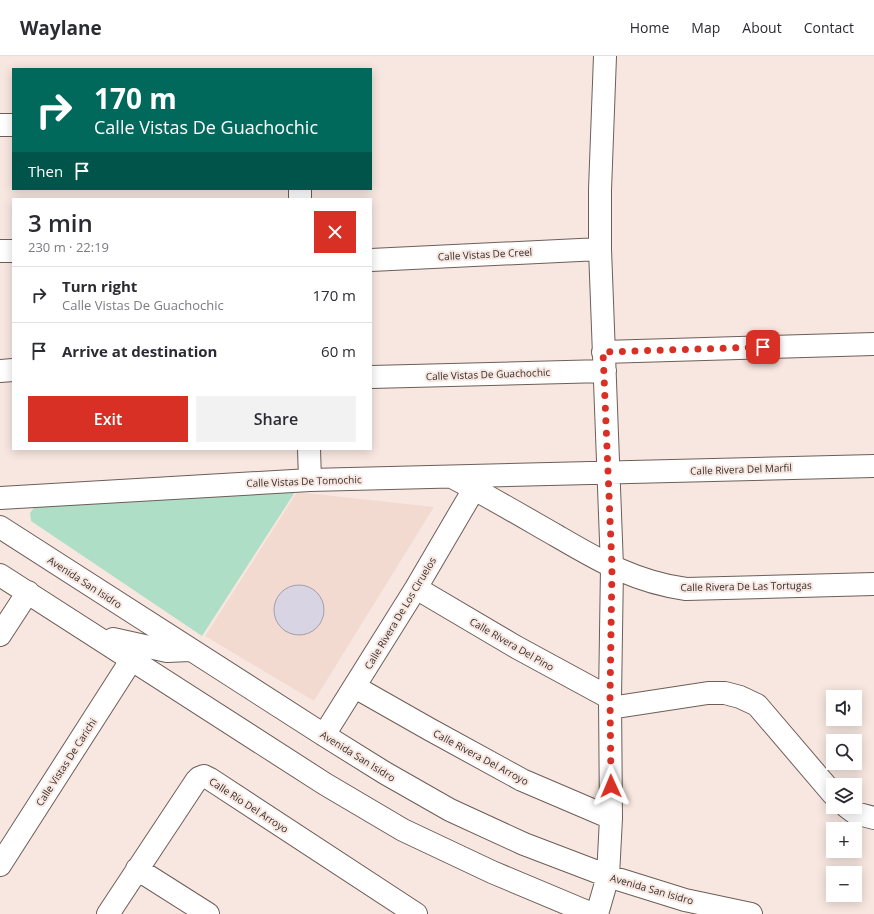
<!DOCTYPE html>
<meta charset="utf-8">
<style>
body{margin:0;font-family:"Open Sans",sans-serif;background:#f2f2f3;color:#2b2b33;height:100vh;display:flex;flex-direction:column;font-size:15px;white-space:nowrap}
*{box-sizing:border-box;margin:0}
p{font-size:13px;color:#7c7c81}
.icon{flex:none;width:22px;height:22px;fill:none;stroke:currentColor;stroke-width:2;stroke-linecap:round;stroke-linejoin:round}
.map{position:relative;flex:1;overflow:hidden}
.panel{position:absolute;left:12px;top:142px;width:360px;height:252px;display:flex;flex-direction:column;background:#fff;border-radius:0px;box-shadow:0 2px 10px #0003}
.panel>*{flex:none}
.top-card{position:absolute;left:12px;top:12px;width:360px;height:122px;border-radius:0px;box-shadow:0 2px 10px #0003;background:#00695c;color:#fff;overflow:hidden}
.buttons{position:absolute;left:826px;top:634px;display:grid;gap:8px}
.buttons a{display:grid;place-items:center;width:36px;height:36px;border-radius:0px;background:#fff;box-shadow:0 2px 10px #0003;font-size:20px}
.pin{position:absolute;display:grid;place-items:center;width:34px;height:34px;color:#fff;margin:-17px;border-radius:8px;box-shadow:0 2px 6px #0006}
.me{position:absolute;width:44px;margin:-22px;rotate:359deg;stroke-linejoin:round;filter:drop-shadow(0 0 3px #0008)}
.turn{display:flex;align-items:center;gap:14px;height:84px;padding:0 16px;font-size:18px}
.turn .icon{width:52px;height:52px;stroke-width:2.5}
.turn b{display:block;font-size:28px;line-height:34px}
.then{display:flex;align-items:center;height:38px;padding:0 16px;background:#0003;gap:8px;font-size:15px}
.round{display:grid;place-items:center;flex:none;width:42px;height:42px;border-radius:0px;background:#f2f2f3}
.headline{display:flex;align-items:center;justify-content:space-between;height:68px;padding:0 16px}
h1{font-size:24px;font-weight:600;line-height:30px}
.cta{display:flex;gap:8px;margin-top:auto;padding:8px 16px}
.cta a{flex:1;height:46px;border-radius:0px;background:#d93025;color:#fff;font-size:16px;font-weight:600;line-height:46px;text-align:center}
.cta a+a{background:#f2f2f3;color:#2b2b33}
ul{padding:0;list-style:none}
li{display:flex;align-items:center;gap:12px;height:56px;padding:0 16px;border-top:1px solid #e1e1e2}
li div{flex:1}
li b{display:block;font-size:15px}
li em{font-style:normal}
header{display:flex;align-items:center;gap:24px;box-sizing:border-box;height:56px;padding:0 20px;background:#fff;border-bottom:1px solid #e1e1e2}
header strong{font-size:19px}
nav{display:flex;gap:22px;margin-inline-start:auto;font-size:14px}
.map>svg:first-child{display:block}
.built{fill:#f3dad1}
.green{fill:#aedec5}
.building{fill:#d8d4e3;stroke:#a29eac}
.lines{fill:none;stroke-linecap:round;stroke-linejoin:round}
.minor-casing{stroke:#6d5e58;stroke-width:24}
.minor{stroke:#fff;stroke-width:22}
.route{stroke:#d93025;stroke-width:7;stroke-dasharray:0 12.6}
.labels{text-anchor:middle;dominant-baseline:central;stroke-width:4;stroke-linejoin:round;paint-order:stroke}
.street-label{font-size:10px;fill:#342e2b;stroke:#f8e7e1}
</style>
<header>
<strong>Waylane</strong>
<nav><a>Home</a><a>Map</a><a>About</a><a>Contact</a></nav>
</header>
<div class="map">
<svg width="874" height="858" viewBox="0 0 874 858">
<rect width="100%" height="100%" fill="#f8e7e1"/>
<!-- built -->
<path class="built" d="M297 436 434 451 314 645 205 580Z"/>
<!-- green -->
<path class="green" d="M295 436 202 580 31 465 30 457 37 448Z"/>
<!-- building -->
<path class="building" d="M274 554a25 25 0 1 1 50 0a25 25 0 1 1-50 0Z"/>
<g class="lines">
<!-- minor casing -->
<g class="minor-casing">
<path id="minor" d="M0 69H13
M300 133V143
M0 195H13
M371 204 600 193
M603 296 874 288
M0 315 13 314
M371 321 605 315
M309 393 310 424
M452 421C488 440 522 460 557 480 600 505 635 526 686 533L874 528
M0 442 310 424 874 410
M0 471 324 679 385 717 450 754 524 788 608 820 685 844 751 858
M0 519 325 728 403 774 492 816 592 858
M416 532 516 591 610 642
M0 579 28 536
M113 583 167 595 190 594
M355 631 429 673 522 724 611 762
M610 652 708 637H725L740 641 757 649 833 738
M324 679 416 532 474 433
M847 751 855 757 874 762
M0 809 132 603
M137 813 208 858
M108 858 196 725 199 722 204 720 210 723 416 858
M597 858 608 820 611 762 610 642 612 511 600 193V134L605 0"/>
</g>
<!-- minor -->
<use href="#minor" class="minor"/>
</g>
<g class="lines">
<!-- route -->
<path class="route" d="M611 730 610 642 612 511 603 296 763 291"/>
</g>
<g class="labels">
<!-- street labels -->
<g class="street-label">
<text transform="translate(485 198) rotate(-3)">Calle Vistas De Creel</text>
<text transform="translate(488 318) rotate(-2)">Calle Vistas De Guachochic</text>
<text transform="translate(741 413) rotate(-2)">Calle Rivera Del Marfil</text>
<text transform="translate(304 425) rotate(-2)">Calle Vistas De Tomochic</text>
<text transform="translate(85 526) rotate(33)">Avenida San Isidro</text>
<text transform="translate(746 530) rotate(-1)">Calle Rivera De Las Tortugas</text>
<text transform="translate(400 557) rotate(-59)">Calle Rivera De Los Ciruelos</text>
<text transform="translate(512 588) rotate(30)">Calle Rivera Del Pino</text>
<text transform="translate(358 700) rotate(32)">Avenida San Isidro</text>
<text transform="translate(481 701) rotate(28)">Calle Rivera Del Arroyo</text>
<text transform="translate(66 706) rotate(-57)">Calle Vistas De Carichi</text>
<text transform="translate(249 749) rotate(33)">Calle Río Del Arroyo</text>
<text transform="translate(652 833) rotate(16)">Avenida San Isidro</text>
</g>
</g>
</svg>
<div class="buttons">
<a><svg class="icon" aria-label="sound" viewBox="0 0 24 24"><path d="M4 9h4l5-4v14l-5-4H4zM17 9q2 3 0 6"/></svg></a>
<a><svg class="icon" aria-label="search" viewBox="0 0 24 24"><circle cx="10" cy="10" r="6"/><path d="M15 15l6 6"/></svg></a>
<a><svg class="icon" aria-label="layers" viewBox="0 0 24 24"><path d="M12 4l9 5-9 5-9-5zM3 14l9 5 9-5"/></svg></a>
<a>+</a>
<a>−</a>
</div>
<div class="pin" style="left:763px;top:291px;background:#d93025"><svg class="icon" aria-label="arrive" viewBox="0 0 24 24"><path d="M6 21V4h12l-3 4 3 4H6"/></svg></div>
<svg class="me" style="left:611px;top:730px" viewBox="-20 -20 40 40"><path d="M0-17L14 15 0 8-14 15z" fill="#d93025" stroke="#fff" stroke-width="4"/></svg>
<div class="top-card">
<div class="turn"><svg class="icon" aria-label="right" viewBox="0 0 24 24"><path d="M7 20v-9h11M14 6l5 5-5 5"/></svg><div><b>170 m</b>Calle Vistas De Guachochic</div></div>
<div class="then">Then<svg class="icon" aria-label="arrive" viewBox="0 0 24 24"><path d="M6 21V4h12l-3 4 3 4H6"/></svg></div>
</div>
<section class="panel">
<div class="headline"><div><h1>3 min</h1><p>230 m · 22:19</p></div><a class="round" style="background:#d93025;color:#fff"><svg class="icon" aria-label="close" viewBox="0 0 24 24"><path d="M6 6l12 12M18 6L6 18"/></svg></a></div>
<ul>
<li><svg class="icon" aria-label="right" viewBox="0 0 24 24"><path d="M7 20v-9h11M14 6l5 5-5 5"/></svg><div><b>Turn right</b><p>Calle Vistas De Guachochic</p></div><em>170 m</em></li>
<li><svg class="icon" aria-label="arrive" viewBox="0 0 24 24"><path d="M6 21V4h12l-3 4 3 4H6"/></svg><div><b>Arrive at destination</b></div><em>60 m</em></li>
</ul>
<div class="cta"><a>Exit</a><a>Share</a></div>
</section>
</div>
